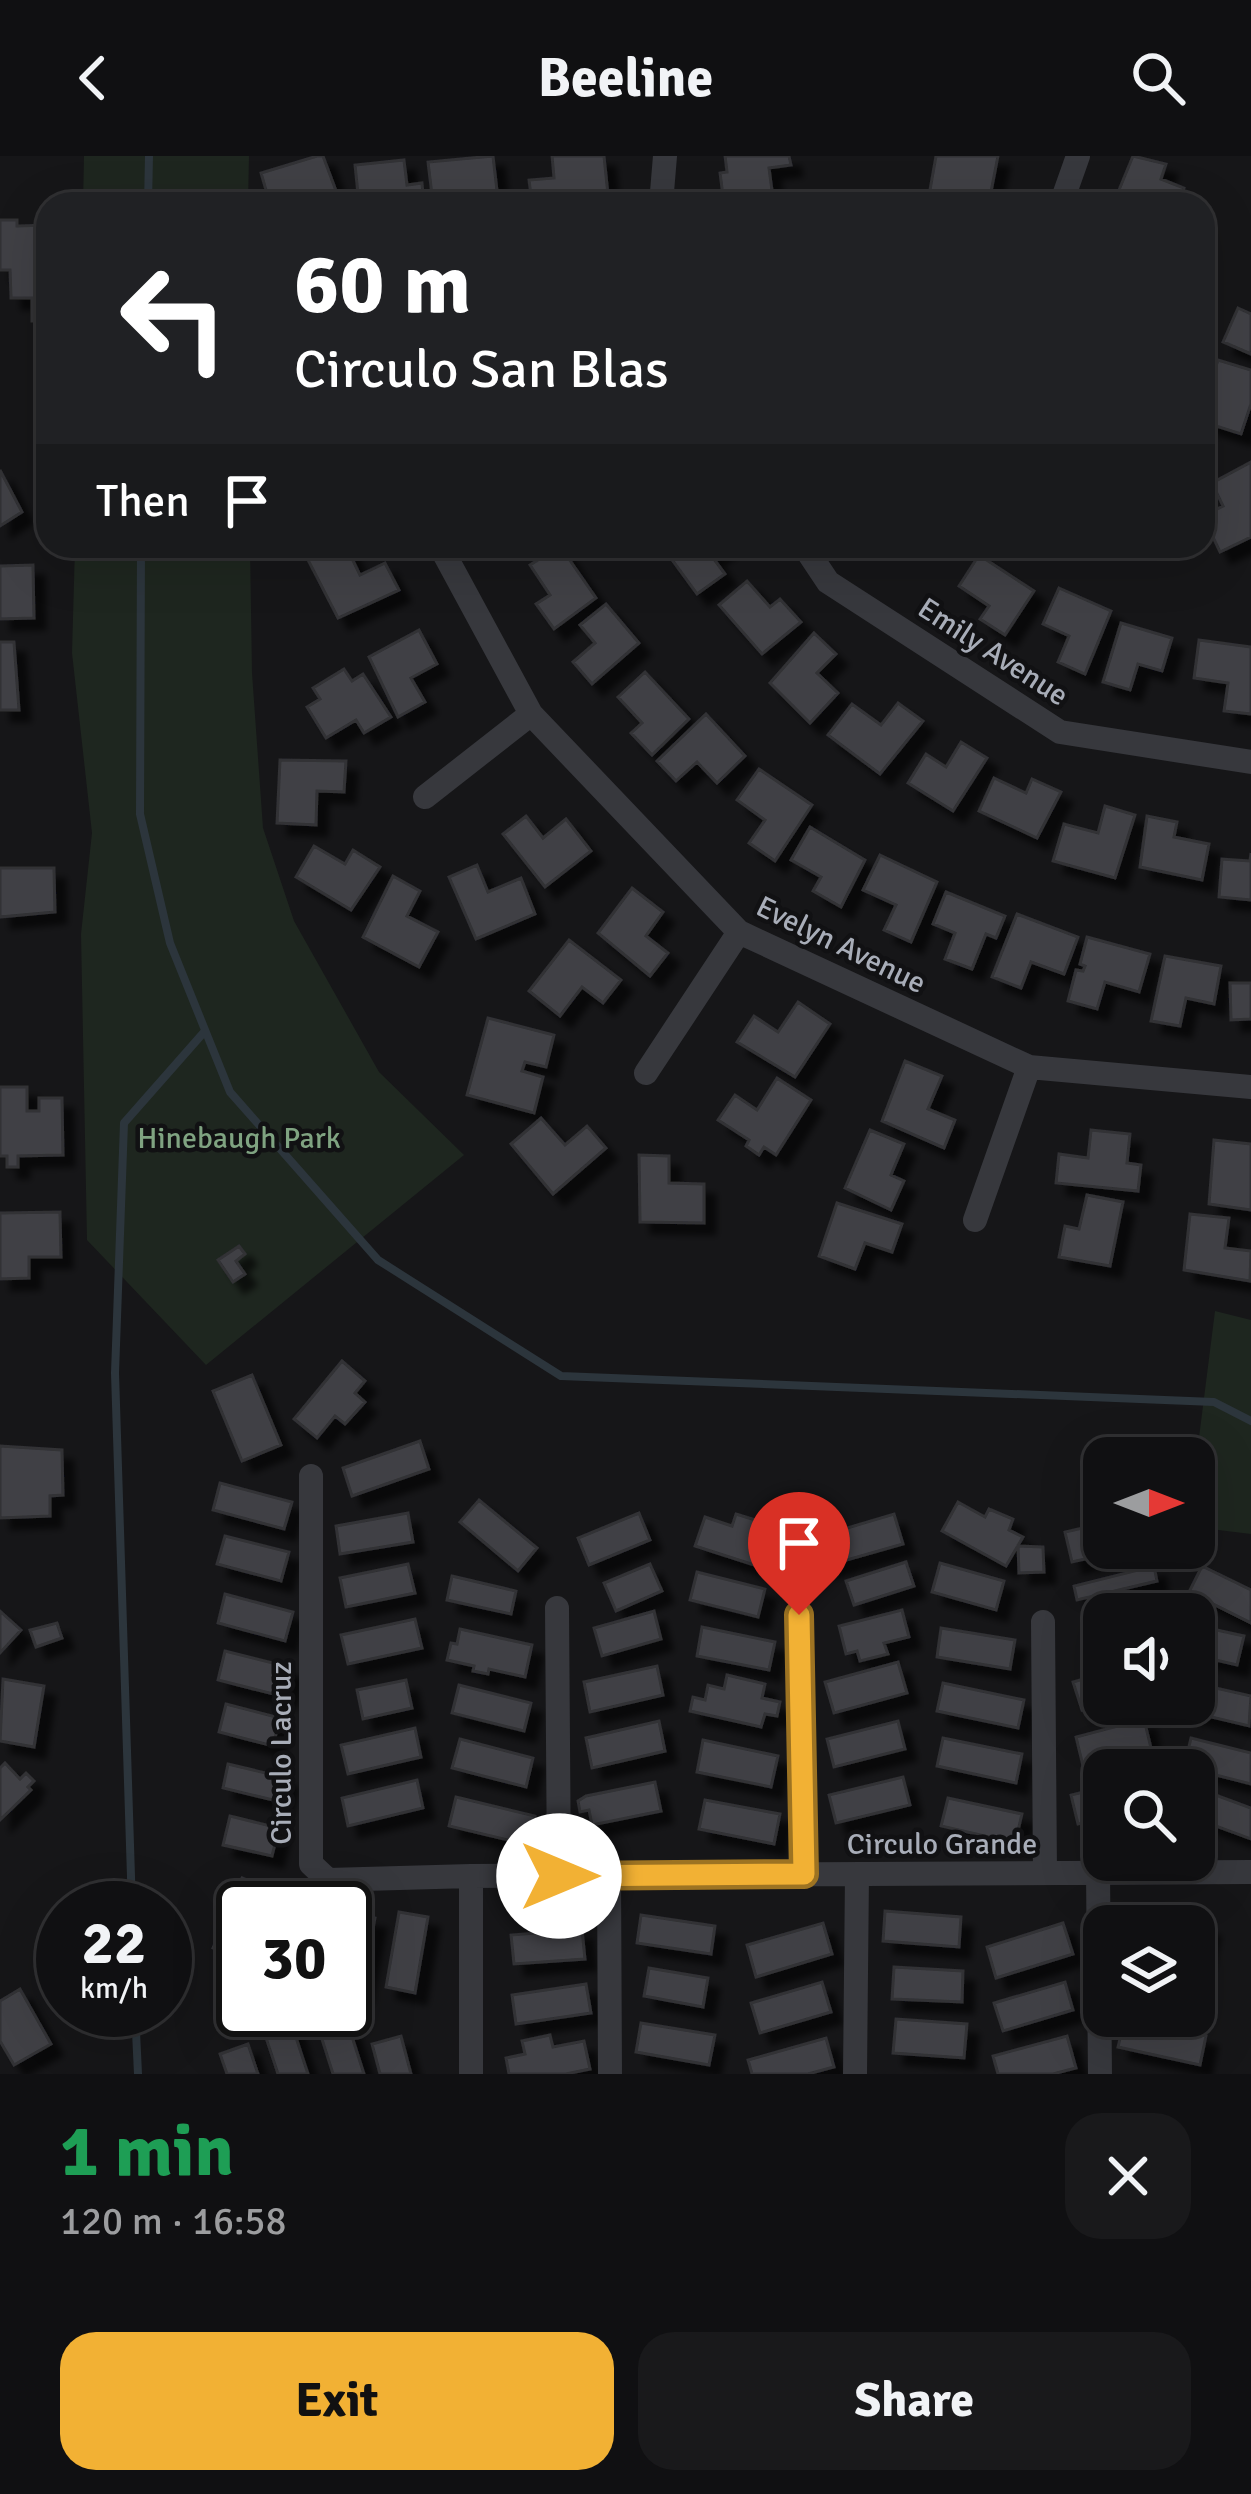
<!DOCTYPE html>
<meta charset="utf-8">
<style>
body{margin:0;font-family:Signika,sans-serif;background:#19191b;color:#f1f3f6;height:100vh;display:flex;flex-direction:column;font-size:45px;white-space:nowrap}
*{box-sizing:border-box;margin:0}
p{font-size:39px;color:#9c9d9f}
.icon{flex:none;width:66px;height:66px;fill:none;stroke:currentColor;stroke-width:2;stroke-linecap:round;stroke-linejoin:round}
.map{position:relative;height:1918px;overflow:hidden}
.sheet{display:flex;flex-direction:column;background:#101012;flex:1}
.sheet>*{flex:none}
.banner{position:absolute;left:36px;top:36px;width:1179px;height:366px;border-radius:36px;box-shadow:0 12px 48px #0002,0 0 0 3px #303032;background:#202124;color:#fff;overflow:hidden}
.needle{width:78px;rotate:90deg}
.tools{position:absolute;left:1083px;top:1281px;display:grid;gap:24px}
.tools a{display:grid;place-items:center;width:132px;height:132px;border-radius:24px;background:#101012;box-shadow:0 12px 48px #0002,0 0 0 3px #303032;font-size:60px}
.speed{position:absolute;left:36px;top:1725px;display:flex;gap:24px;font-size:60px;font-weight:700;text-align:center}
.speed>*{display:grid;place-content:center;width:156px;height:156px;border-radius:50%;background:#101012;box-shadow:0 12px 48px #0002,0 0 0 3px #303032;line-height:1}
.speed small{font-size:30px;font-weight:400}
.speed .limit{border:6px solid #111;border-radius:18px;background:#fff;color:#111}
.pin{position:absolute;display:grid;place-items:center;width:102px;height:102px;color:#fff;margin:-123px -51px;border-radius:50% 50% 50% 0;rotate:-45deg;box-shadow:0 0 12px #0007}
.pin .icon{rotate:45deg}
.me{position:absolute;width:132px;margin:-66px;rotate:90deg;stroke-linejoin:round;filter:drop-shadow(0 0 9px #0008)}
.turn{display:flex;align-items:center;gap:42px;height:252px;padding:0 60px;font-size:54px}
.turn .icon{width:156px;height:156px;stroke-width:2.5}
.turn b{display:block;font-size:84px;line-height:102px}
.then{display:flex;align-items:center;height:114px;padding:0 60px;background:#0003;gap:24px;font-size:45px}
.round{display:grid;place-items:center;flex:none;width:126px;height:126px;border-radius:36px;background:#19191b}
.headline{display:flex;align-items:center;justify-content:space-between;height:204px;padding:0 60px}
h1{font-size:72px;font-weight:700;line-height:90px;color:#1e9e55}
.cta{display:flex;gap:24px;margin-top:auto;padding:24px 60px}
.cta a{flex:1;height:138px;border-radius:36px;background:#f2b134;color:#111;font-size:48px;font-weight:700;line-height:138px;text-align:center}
.cta a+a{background:#19191b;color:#f1f3f6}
header{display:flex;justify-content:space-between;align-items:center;height:156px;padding:0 60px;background:#101012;font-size:54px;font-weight:700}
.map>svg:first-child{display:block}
.green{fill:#1e261f}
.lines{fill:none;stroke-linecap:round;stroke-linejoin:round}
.stream{stroke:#2c353c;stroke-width:8}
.building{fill:#404145;stroke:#303034;stroke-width:3;filter:url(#shadow)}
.minor{stroke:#37383d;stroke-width:24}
.route-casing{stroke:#9d7322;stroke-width:30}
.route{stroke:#f2b134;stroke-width:21}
.labels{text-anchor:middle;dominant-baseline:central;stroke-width:9;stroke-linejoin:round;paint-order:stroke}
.street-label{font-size:30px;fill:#a8adb8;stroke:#111113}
.park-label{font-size:30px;fill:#7fa381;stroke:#111113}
</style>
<header><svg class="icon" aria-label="back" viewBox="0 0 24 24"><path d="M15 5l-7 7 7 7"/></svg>Beeline<svg class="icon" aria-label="search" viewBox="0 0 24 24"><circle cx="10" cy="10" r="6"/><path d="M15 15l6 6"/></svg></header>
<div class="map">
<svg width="1251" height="1918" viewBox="0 0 1251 1918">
<defs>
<filter id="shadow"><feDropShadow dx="11" dy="11" stdDeviation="3" flood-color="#0009"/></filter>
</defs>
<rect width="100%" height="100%" fill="#161618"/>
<!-- green -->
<path class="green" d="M84 0H249L248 48H83Z
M75 390H250L252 517 263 672 294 765 379 916 464 999 206 1209 87 1084 81 778 92 677 72 497Z
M1215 1155 1251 1164V1378L1194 1371V1321Z"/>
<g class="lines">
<!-- stream -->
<path class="stream" d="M148 48 149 0
M141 390 140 658 170 787 230 936 378 1104 561 1220 1214 1246 1251 1265
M132 1752 115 1217 124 967 205 875
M135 1854 138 1918"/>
</g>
<!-- building -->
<path class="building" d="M317 0H323L341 48H270L261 17Z
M493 0 498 43 433 48 428 6Z
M552 0H604L609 48H532L529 24 554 22Z
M725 0H789L791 9 769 12 773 42 724 48 720 17 727 16Z
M936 0H998L990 41 967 36 965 48 928 45Z
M1133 0 1166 8 1161 23 1184 32 1178 48 1114 46Z
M404 4 407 29 422 27 424 48H359L355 9Z
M0 64H17V70L48 69V142L44 165H32V142H11L10 114H0Z
M1238 152 1251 158V198L1223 186Z
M1218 204 1251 214V248L1241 278 1203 266V250Z
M1251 306V381L1220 396 1203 360 1223 350 1212 327Z
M0 314 22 356 0 370Z
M336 390H346L360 419 385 407 399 434 338 462 308 404Z
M560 390 596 442 554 473 536 448 550 439 530 409Z
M676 390H724L711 399 725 418 697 438 667 397Z
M979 399 1034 435 1005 479 980 463 989 450 959 430Z
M33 409 34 462 0 463V410Z
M747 425 770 451 780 443 801 466 762 498 719 449Z
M1059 432 1111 455 1085 518 1058 506 1069 480 1043 468Z
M606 448 639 487 592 528 573 506 595 487 580 469Z
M1121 467 1172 482 1162 515 1138 508 1130 534 1103 526Z
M419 474 437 508 411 522 425 546 398 561 369 501Z
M814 477 836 498 817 517 838 537 810 567 770 527Z
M1199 484 1251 491V558L1224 555 1228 527 1194 522Z
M0 486H14L19 554H0Z
M344 513 352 525 363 518 391 561 364 577 356 564 326 582 307 551 320 543 313 532Z
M645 516 689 563 652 599 631 577 642 567 618 541Z
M898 547 923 565 880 618 828 579 852 548 881 569Z
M706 558 745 600 717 627 697 606 676 625 657 605Z
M961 586 987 602 953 655 908 627 926 598 946 611Z
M280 604 346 605 344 636 317 635 316 669 277 667Z
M759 613 812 649 775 705 749 687 765 664 737 644Z
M994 622 1026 637 1032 623 1061 636 1037 682 979 655Z
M1105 650 1135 659 1115 722 1053 705 1064 668 1098 677Z
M526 660 543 682 566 663 591 695 545 731 503 678Z
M1147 660 1177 666 1174 681 1209 688 1202 724 1140 711Z
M810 671 865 704 841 751 813 735 821 721 791 704Z
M314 690 345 708 353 694 380 711 351 754 296 721Z
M1251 697V744L1219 741 1222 703 1250 705Z
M880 699 937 726 911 786 884 774 896 749 863 734Z
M477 709 488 736 521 722 535 758 476 783 449 721Z
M0 712H54L55 756 0 761Z
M393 720 420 735 407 760 438 776 419 811 363 781Z
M632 732 663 756 646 780 668 797 650 820 598 777Z
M946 736 1005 760 996 782 986 778 972 813 945 803 955 777 933 768Z
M1017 758 1078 781 1064 818 1031 806 1021 832 992 821Z
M1087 781 1150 798 1139 836 1105 826 1097 853 1068 845 1076 814 1083 815 1085 810 1080 808Z
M569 784 621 824 603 847 582 831 560 860 529 835Z
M1165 800 1221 810 1214 848 1186 842 1180 870 1151 865Z
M1230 827H1251V863L1231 864Z
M798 846 830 868 795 921 737 886 754 860 778 876Z
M488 862 554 879 546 911 525 906 522 915 543 921 534 957 467 939Z
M905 905 942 920 928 953 955 964 944 992 882 965Z
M777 922 811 944 776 999 764 991 759 999 746 990 749 984 718 964 735 939 757 954Z
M0 931H27V955H39V942H62L63 999 18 1000V1011H7V1000H0Z
M541 962 565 989 587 970 606 992 553 1038 511 988Z
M870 974 904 988 891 1019 904 1025 891 1054 845 1032Z
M1091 974 1130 978 1127 1007 1141 1009 1138 1035 1056 1027 1059 998 1088 1002Z
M1214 984 1251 988V1054L1209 1048Z
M639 999 669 1000V1027L704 1028V1067L640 1066Z
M1087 1039 1123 1046 1110 1110 1059 1101 1065 1070 1079 1073Z
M837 1047 902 1068 892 1096 865 1087 855 1113 819 1100Z
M60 1056 61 1101H29V1122L0 1123V1057Z
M1190 1058 1229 1062 1225 1092 1251 1095 1250 1125 1184 1114Z
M239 1090 245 1098 236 1105 245 1118 233 1126 218 1104Z
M342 1205 365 1225 355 1237 365 1246 345 1268 335 1260 317 1282 294 1263Z
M252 1219 281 1289 242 1305 213 1235Z
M420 1285 429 1313 352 1340 343 1312Z
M0 1290 62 1294 63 1339 50 1340V1360L0 1362Z
M220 1327 292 1346 284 1373 213 1354Z
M479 1344 537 1392 518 1415 460 1366Z
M958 1346 985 1361 989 1353 1013 1363 1009 1374 1023 1381 1006 1410 942 1375Z
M408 1357 413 1386 340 1398 336 1370Z
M639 1357 650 1384 589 1409 578 1382Z
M736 1358 765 1367 761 1380 782 1387 773 1415 695 1390 705 1361 732 1370Z
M894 1358 903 1388 826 1410 817 1381Z
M1104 1367V1392H1133L1072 1406 1065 1376Z
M225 1380 289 1396 281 1425 217 1408Z
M1018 1390 1043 1391 1044 1416 1019 1417Z
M906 1406 914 1430 854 1449 846 1425Z
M940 1407 1004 1425 996 1454 932 1436Z
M408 1408 415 1437 346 1451 340 1422Z
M650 1408 662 1435 616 1455 604 1427Z
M1154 1410 1157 1425 1077 1444 1074 1430Z
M1202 1410 1251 1434V1467L1189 1436Z
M697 1416 765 1433 758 1461 690 1444Z
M452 1420 516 1435 511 1458 447 1444Z
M225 1438 293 1456 285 1485 218 1467Z
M902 1454 909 1481 884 1487 888 1498 860 1505 857 1495 846 1498 839 1470Z
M0 1455 21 1474 0 1497Z
M654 1455 661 1483 602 1500 594 1472Z
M415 1463 422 1492 348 1508 341 1479Z
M57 1467 62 1482 36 1491 30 1474Z
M1194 1469 1244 1480 1237 1509 1194 1499Z
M702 1471 775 1486 769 1514 697 1500Z
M941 1472 1015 1484 1010 1513 937 1501Z
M460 1473 532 1489 525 1521 489 1513 488 1518 473 1515 474 1510 447 1504 451 1487 457 1488Z
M225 1495 293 1512 285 1541 218 1524Z
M898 1506 907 1537 834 1557 825 1526Z
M657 1510 663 1539 590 1556 584 1526Z
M1104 1517V1547L1082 1554 1073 1526Z
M727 1519 765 1528 762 1542 780 1546 777 1560 765 1558 761 1571 690 1555 693 1541 705 1544 708 1529 724 1533Z
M3 1523 44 1530 34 1591 0 1585Z
M406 1524 412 1552 363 1563 357 1534Z
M943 1527 1024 1544 1018 1572 937 1555Z
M1194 1527 1251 1540 1249 1570 1186 1555 1188 1548H1194Z
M459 1529 531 1547 524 1575 452 1557Z
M226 1548 280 1562 273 1590 219 1576Z
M1144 1563 1151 1592 1083 1610 1076 1581Z
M659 1565 665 1595 592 1612 586 1582Z
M898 1565 905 1593 834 1611 827 1583Z
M415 1572 421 1601 348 1618 341 1589Z
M943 1582 1022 1598 1016 1627 937 1610Z
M1191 1582 1251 1597V1628L1184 1611Z
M460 1583 533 1602 526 1631 452 1612Z
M703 1584 778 1600 771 1631 697 1616Z
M5 1607 20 1623 26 1617 34 1625 28 1631 31 1634 0 1664V1612Z
M228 1608 287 1622 281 1646 223 1632Z
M903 1621 910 1649 836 1667 829 1639Z
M417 1624 423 1652 348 1670 342 1642Z
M655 1626 661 1655 592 1669 589 1654 580 1656 578 1645 586 1640Z
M1104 1631V1662L1078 1668 1071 1639Z
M1194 1631 1251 1652V1683L1194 1662Z
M456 1641 535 1660 529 1689 449 1670Z
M948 1642 1022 1658 1015 1687 941 1670Z
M705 1644 780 1658 774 1688 699 1673Z
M230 1660 279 1672 272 1700 223 1689Z
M242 1722 268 1733 261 1752H243V1794L239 1803 213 1792Z
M1133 1750 1209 1770 1202 1802 1194 1800V1770H1128Z
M885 1755 961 1761 959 1791 883 1785Z
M399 1756 428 1761 415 1837 386 1831Z
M346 1757 375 1762 361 1836 345 1833Z
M641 1759 715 1770 711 1798 637 1787Z
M823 1767 832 1798 756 1821 747 1789Z
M1063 1767 1073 1798 996 1822 987 1791Z
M582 1773 585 1803 514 1808 511 1779Z
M894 1811 963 1815 962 1846 892 1843Z
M649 1812 708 1822 703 1851 644 1840Z
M822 1826 831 1856 760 1877 751 1847Z
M1065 1826 1073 1854 1003 1875 994 1847Z
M586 1828 591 1857 516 1868 512 1839Z
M20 1833 51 1888 14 1909 0 1885V1845Z
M1125 1861 1206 1880 1200 1909 1118 1891Z
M896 1863 967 1868 964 1902 893 1897Z
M291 1866 308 1918H278L264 1876Z
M641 1867 715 1879 709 1909 636 1896Z
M348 1868 364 1918H333L320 1877Z
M550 1879 553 1891 584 1885 590 1913 566 1918H509L506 1902 525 1898 522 1885Z
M401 1880 411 1918H380L372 1888Z
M1067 1880 1076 1912 1053 1918H998L993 1900Z
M826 1882 834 1911 808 1918H752L748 1904Z
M248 1888 258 1918H227L220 1898Z"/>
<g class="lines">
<!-- minor -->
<path class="minor" d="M661 48 665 0
M1061 48 1078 0
M440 390 531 558 739 776 1029 911 1251 931
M804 390 828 426 1060 576 1251 606
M425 641 531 558
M646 917 739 776
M975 1064 1029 911
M311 1320V1708L328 1724 471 1720 1251 1716
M557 1452 559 1719
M799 1459 804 1718
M1043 1466 1045 1717
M1098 1717 1100 1918
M609 1719 610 1918
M471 1720V1918
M855 1918 857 1718"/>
</g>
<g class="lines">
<!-- route casing -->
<g class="route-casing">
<path id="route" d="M559 1720 804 1718 799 1459"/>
</g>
<!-- route -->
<use href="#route" class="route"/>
</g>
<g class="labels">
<!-- street labels -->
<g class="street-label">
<text transform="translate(993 496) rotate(33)">Emily Avenue</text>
<text transform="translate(841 789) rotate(26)">Evelyn Avenue</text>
<text transform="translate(281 1597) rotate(-90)">Circulo Lacruz</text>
<text x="942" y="1688">Circulo Grande</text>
</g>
<!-- park labels -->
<g class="park-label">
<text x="239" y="982">Hinebaugh Park</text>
</g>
</g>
</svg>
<div class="tools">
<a><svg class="needle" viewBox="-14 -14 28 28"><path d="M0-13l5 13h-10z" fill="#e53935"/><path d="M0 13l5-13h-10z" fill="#9c9d9f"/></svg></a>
<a><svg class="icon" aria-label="sound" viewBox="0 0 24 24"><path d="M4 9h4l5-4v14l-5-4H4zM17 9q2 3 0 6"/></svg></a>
<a><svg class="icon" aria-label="search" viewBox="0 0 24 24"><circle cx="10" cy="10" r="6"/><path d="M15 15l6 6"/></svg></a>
<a><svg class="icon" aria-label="layers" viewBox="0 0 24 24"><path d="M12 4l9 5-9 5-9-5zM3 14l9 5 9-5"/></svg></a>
</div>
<div class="speed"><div>22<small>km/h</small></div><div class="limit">30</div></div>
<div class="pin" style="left:799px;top:1459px;background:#d93025"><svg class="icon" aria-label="arrive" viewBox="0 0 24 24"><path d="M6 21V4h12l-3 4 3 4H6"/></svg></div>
<svg class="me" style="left:559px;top:1720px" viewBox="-20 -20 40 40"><circle r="19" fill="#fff"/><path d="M0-13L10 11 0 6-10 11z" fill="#f2b134"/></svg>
<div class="banner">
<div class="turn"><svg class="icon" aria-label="left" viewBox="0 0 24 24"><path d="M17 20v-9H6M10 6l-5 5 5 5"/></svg><div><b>60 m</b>Circulo San Blas</div></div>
<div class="then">Then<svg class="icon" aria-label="arrive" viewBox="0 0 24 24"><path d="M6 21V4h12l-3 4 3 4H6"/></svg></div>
</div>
</div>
<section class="sheet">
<div class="headline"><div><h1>1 min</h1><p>120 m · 16:58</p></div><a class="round"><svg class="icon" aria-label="close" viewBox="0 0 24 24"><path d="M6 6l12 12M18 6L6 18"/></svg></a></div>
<div class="cta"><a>Exit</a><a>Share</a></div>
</section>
